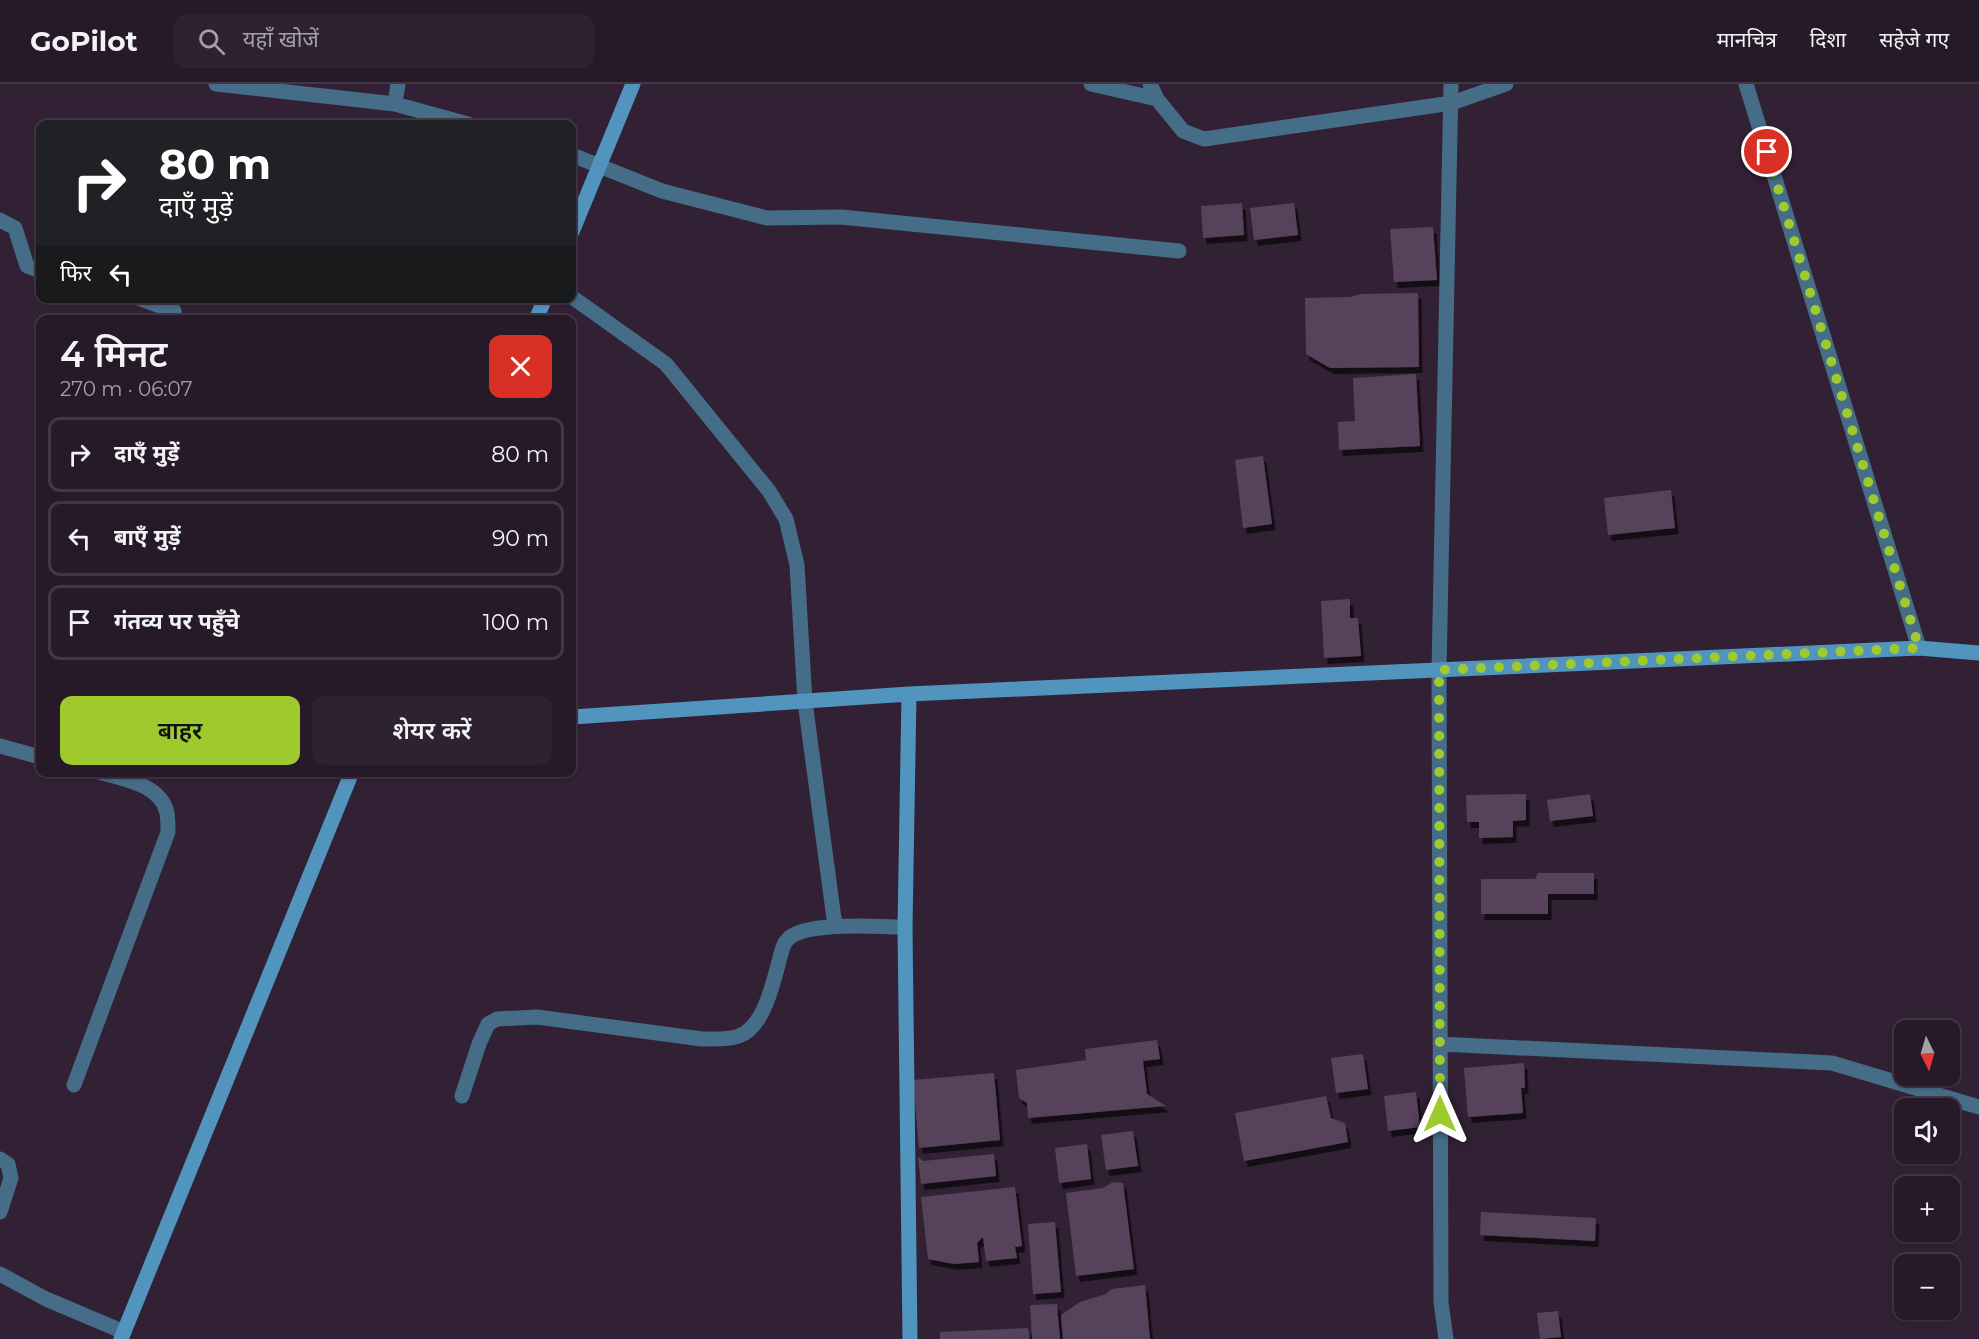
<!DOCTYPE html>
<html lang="hi">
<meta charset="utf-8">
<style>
body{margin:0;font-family:Montserrat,"Noto Sans Devanagari",sans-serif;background:#2e2230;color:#f1f3f6;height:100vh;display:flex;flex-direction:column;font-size:22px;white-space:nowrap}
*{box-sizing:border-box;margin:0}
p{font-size:20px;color:#a4a0a8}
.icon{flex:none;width:33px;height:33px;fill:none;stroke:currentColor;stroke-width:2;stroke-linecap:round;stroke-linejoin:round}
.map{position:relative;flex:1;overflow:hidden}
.panel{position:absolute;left:36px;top:231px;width:540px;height:462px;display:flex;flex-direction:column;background:#261928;border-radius:12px;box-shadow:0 2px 4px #0004,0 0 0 2px #423845}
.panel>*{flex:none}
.banner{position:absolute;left:36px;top:36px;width:540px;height:183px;border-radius:12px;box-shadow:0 2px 4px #0004,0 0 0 2px #423845;background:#202124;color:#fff;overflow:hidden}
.needle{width:39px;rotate:175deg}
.buttons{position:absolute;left:1894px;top:936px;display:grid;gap:12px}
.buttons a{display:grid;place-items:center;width:66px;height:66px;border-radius:12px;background:#261928;box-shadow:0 2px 4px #0004,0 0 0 2px #423845;font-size:30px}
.pin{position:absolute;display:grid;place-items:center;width:51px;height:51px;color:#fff;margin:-26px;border:3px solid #fff;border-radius:50%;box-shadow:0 2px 6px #0007}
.me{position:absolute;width:66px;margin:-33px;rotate:0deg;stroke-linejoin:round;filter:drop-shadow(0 0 4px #0008)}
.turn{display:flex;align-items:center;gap:21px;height:126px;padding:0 24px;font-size:27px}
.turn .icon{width:78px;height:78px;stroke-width:2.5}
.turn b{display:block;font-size:42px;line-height:51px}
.then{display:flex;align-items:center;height:57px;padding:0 24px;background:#0003;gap:12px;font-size:22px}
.round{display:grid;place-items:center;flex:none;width:63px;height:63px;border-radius:12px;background:#2e2230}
.overview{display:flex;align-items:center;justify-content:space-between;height:102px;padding:0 24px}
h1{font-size:36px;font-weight:600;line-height:45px}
.action{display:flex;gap:12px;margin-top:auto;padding:12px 24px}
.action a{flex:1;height:69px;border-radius:12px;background:#9fca2e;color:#111;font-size:24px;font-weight:600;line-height:69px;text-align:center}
.action a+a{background:#2e2230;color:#f1f3f6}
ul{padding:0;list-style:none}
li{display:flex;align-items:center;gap:18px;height:75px;margin:0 12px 9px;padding:0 12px;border:3px solid #423845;border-radius:12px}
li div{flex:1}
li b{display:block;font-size:22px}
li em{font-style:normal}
header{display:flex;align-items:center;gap:36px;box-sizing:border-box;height:84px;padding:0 30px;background:#261928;border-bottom:2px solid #423845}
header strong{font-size:28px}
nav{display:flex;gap:33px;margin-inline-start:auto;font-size:21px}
.search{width:420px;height:54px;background:#2e2230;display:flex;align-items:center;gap:15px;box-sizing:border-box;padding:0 21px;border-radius:12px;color:#a4a0a8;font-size:22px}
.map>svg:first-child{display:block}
.building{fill:#56435a;filter:url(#shadow)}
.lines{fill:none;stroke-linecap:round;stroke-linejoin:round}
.street{stroke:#456d88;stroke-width:15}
.secondary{stroke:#5194be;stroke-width:15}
.route{stroke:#9fca2e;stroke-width:10;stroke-dasharray:0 18}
</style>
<header>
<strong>GoPilot</strong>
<div class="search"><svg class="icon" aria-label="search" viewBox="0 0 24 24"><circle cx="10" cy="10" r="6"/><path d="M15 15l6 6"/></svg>यहाँ खोजें</div>
<nav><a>मानचित्र</a><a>दिशा</a><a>सहेजे गए</a></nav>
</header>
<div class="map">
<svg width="1979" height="1255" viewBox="0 0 1979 1255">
<defs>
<filter id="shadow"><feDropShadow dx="3.5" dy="6" stdDeviation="0" flood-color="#0009"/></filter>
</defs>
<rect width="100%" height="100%" fill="#322135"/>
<!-- building -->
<path class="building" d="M1242 119 1244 151 1203 154 1201 122Z
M1294 119 1298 151 1254 156 1250 124Z
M1433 143 1437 196 1394 198 1390 145Z
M1418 209 1419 283 1330 284 1306 270 1305 214 1350 213 1361 210Z
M1416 290 1420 362 1339 366 1338 338 1355 337 1353 294Z
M1263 372 1272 440 1243 444 1235 376Z
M1671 406 1675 444 1608 451 1604 414Z
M1350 515V534H1358L1361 572 1324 574 1321 517Z
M1526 710V736L1513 737V753L1479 754V738H1467L1466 711Z
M1590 710 1593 732 1550 737 1547 716Z
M1538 789H1594V810H1548V830H1481V795H1535Z
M1157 956 1160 975 1143 977 1147 1010 1166 1022 1028 1034 1027 1019 1019 1014 1016 986 1086 976 1085 965Z
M1363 970 1368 1005 1336 1009 1331 974Z
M1524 979 1525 1004H1521L1523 1029 1468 1033 1464 984Z
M994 989 1000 1056 919 1064 913 996Z
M1416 1008 1420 1043 1388 1047 1384 1012Z
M1326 1012 1331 1034 1345 1039 1348 1058 1244 1077 1235 1029Z
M1133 1047 1138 1082 1106 1086 1101 1051Z
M1087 1060 1091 1095 1059 1099 1055 1064Z
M994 1070 996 1092 921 1100 918 1073 923 1077Z
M1113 1098 1123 1099 1134 1185 1076 1192 1066 1109 1103 1104Z
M1015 1103 1022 1162 1015 1163 1017 1174 986 1177 983 1153 977 1159 979 1178 954 1180 928 1175 921 1113Z
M1481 1128 1596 1134 1595 1157 1480 1151Z
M1055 1138 1061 1208 1033 1210 1028 1140Z
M1145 1201 1150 1255H1063L1061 1231 1080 1218 1106 1210 1112 1205Z
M1057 1220 1060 1255H1032L1030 1221Z
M1558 1227 1561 1253 1540 1255 1537 1229Z
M1028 1244 1030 1255H940V1248Z"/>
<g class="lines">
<!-- street -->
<path class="street" d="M216 0 395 20 468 40
M1091 0 1157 15 1150 0
M1746 0 1919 564
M1157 15 1183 47 1204 55 1452 19 1506 0
M395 20 398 0
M572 71 662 107 767 134 841 133 1179 167
M0 136 15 144 27 182 40 187
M572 213 666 280 769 407 786 435 797 481 805 618 835 842
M138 214 174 227 175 236
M0 662 40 673
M1440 960 1832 979 1979 1023
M74 1001 168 748C168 742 168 735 167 729 161 700 122 695 99 688
M462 1012 479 960 488 940 497 935 537 933 702 955C714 955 728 956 739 952 767 942 775 888 783 863 784 860 786 857 788 855 806 837 880 843 905 843
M0 1075 8 1080 11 1094 0 1128
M0 1190 46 1215 124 1248
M1446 1255 1441 1218 1439 586 1451 0"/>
<!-- secondary -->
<path class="secondary" d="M572 148 633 0
M536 236 545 214
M909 610 905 843 910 1255
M572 633 909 610 1919 564 1979 569
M121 1255 352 688"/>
</g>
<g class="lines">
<!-- route -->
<path class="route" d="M1440 1030 1439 586 1919 564 1767 68"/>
</g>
</svg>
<div class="buttons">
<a><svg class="needle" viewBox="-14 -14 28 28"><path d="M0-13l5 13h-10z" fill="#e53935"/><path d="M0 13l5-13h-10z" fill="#a4a0a8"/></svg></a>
<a><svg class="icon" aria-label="sound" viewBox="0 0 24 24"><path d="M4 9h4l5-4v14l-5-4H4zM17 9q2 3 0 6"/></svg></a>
<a>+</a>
<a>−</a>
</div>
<div class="pin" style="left:1767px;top:68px;background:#d93025"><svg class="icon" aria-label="arrive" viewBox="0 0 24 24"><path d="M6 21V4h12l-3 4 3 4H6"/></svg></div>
<svg class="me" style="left:1440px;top:1030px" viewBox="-20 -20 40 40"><path d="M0-17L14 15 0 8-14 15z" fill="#9fca2e" stroke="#fff" stroke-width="4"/></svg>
<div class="banner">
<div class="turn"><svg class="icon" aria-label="right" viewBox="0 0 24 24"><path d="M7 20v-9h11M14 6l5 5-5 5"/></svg><div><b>80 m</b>दाएँ मुड़ें</div></div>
<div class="then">फिर<svg class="icon" aria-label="left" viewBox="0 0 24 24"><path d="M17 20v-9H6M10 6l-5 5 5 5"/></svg></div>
</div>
<section class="panel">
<div class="overview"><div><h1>4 मिनट</h1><p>270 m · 06:07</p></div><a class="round" style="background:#d93025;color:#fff"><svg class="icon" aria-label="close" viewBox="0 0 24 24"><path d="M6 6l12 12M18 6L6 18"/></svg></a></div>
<ul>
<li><svg class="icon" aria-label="right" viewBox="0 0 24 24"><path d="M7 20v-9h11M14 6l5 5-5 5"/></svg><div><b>दाएँ मुड़ें</b></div><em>80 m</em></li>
<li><svg class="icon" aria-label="left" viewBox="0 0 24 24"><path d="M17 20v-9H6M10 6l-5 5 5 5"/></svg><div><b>बाएँ मुड़ें</b></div><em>90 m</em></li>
<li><svg class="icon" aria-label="arrive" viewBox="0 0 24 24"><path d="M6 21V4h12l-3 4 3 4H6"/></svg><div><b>गंतव्य पर पहुँचे</b></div><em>100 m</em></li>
</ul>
<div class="action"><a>बाहर</a><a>शेयर करें</a></div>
</section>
</div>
